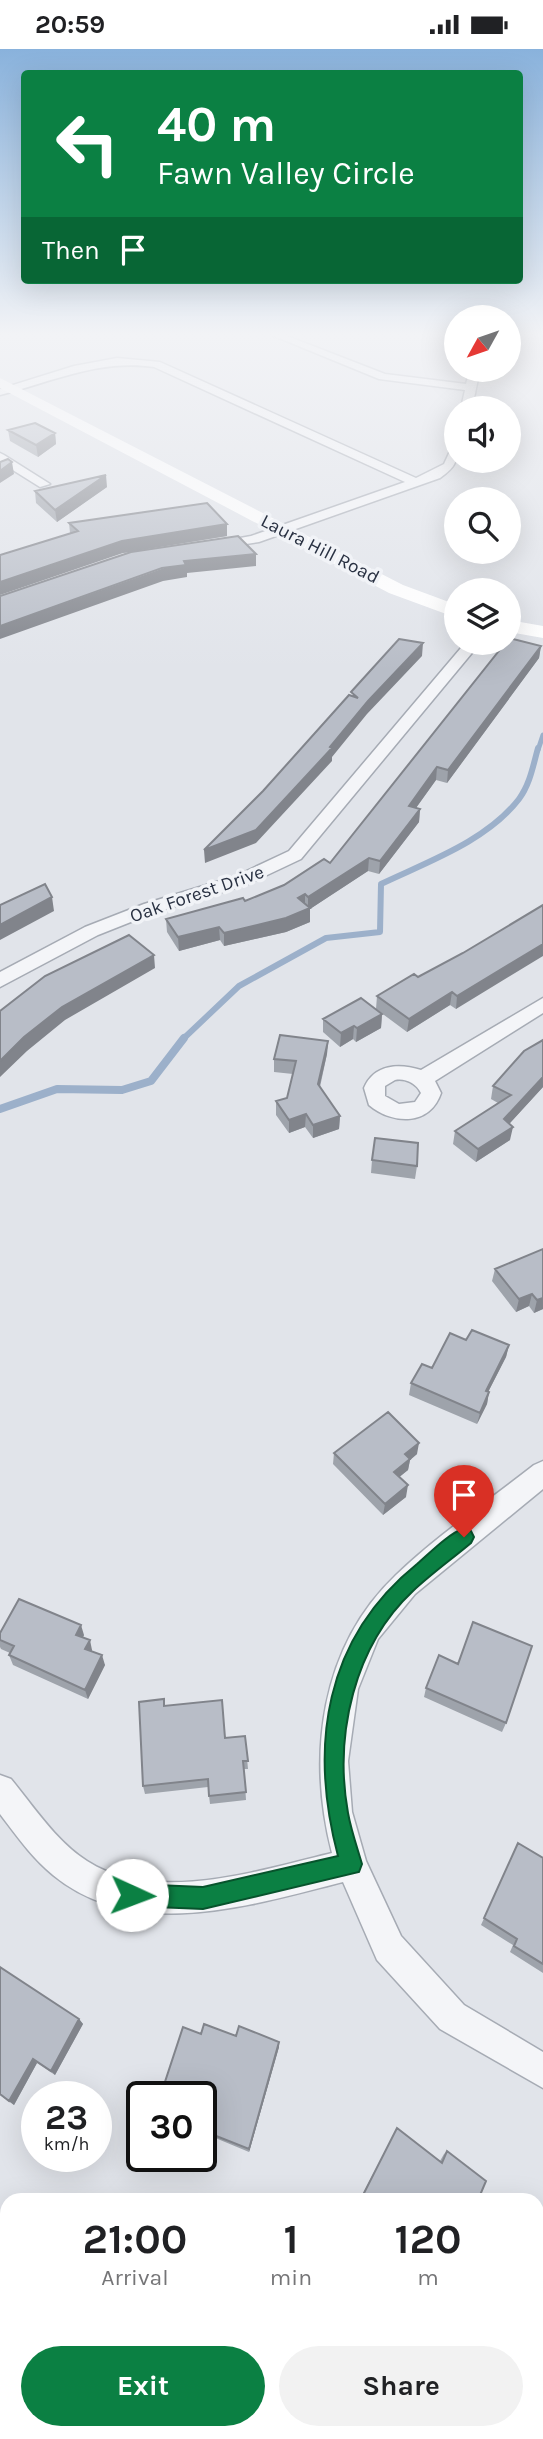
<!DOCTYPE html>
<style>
body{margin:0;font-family:Karla,sans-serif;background:#f2f2f2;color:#202124;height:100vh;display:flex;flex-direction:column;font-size:26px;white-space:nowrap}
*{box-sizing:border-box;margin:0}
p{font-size:23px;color:#757577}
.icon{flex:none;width:38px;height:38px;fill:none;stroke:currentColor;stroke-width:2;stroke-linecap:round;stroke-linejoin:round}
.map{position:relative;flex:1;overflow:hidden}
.side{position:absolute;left:0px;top:2144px;width:544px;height:247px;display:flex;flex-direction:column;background:#fff;border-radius:21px 21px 0 0;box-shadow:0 7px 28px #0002}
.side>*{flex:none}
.guide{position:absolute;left:21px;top:21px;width:502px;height:214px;border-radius:7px;box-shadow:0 7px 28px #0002;background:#0b8043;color:#fff;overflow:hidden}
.needle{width:46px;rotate:230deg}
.buttons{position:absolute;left:444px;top:256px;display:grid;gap:14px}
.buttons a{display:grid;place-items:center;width:77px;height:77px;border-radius:50%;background:#fff;box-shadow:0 7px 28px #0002;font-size:35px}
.speed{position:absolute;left:21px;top:2032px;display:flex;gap:14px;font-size:35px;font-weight:700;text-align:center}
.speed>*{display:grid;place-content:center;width:91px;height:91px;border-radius:50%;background:#fff;box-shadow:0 7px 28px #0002;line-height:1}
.speed small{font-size:18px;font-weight:400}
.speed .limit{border:4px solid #111;border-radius:10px;background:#fff;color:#111}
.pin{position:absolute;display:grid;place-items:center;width:60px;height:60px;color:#fff;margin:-72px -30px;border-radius:50% 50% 50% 0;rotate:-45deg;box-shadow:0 0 7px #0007}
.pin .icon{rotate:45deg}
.me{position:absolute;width:77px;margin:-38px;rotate:92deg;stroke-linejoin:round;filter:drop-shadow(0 0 5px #0008)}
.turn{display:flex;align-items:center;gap:24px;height:147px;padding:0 21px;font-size:32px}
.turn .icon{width:91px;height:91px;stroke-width:2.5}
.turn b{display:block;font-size:49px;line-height:60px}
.then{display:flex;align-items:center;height:66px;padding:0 21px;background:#0003;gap:14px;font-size:26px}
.eta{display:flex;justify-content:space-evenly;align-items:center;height:119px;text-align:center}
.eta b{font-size:42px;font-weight:700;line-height:49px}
.action{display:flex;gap:14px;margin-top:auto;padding:14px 21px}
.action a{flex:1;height:80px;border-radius:42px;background:#0b8043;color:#fff;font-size:28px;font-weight:700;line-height:80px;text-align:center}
.action a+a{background:#f2f2f2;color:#202124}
.status{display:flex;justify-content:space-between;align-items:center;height:49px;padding:0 35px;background:#fff;direction:ltr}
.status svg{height:19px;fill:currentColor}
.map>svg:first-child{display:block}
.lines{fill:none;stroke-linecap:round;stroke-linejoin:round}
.stream-far2{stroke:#9cb0ca;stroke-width:5}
.stream-far1{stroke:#9cb0ca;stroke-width:6}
.stream{stroke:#9cb0ca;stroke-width:8}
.minor-casing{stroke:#a6abb4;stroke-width:3}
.minor{fill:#f4f5f8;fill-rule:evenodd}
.secondary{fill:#fff;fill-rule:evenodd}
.wall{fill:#9ea3ab}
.shaded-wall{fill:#81848b}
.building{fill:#b8bdc7;stroke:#81848b;stroke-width:2}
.route{fill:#0b8043;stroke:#07532c;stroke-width:2}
.labels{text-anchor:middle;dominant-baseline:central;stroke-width:7;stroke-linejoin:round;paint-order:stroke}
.far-street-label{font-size:19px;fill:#293142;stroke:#f1f3f7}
</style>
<div class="status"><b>20:59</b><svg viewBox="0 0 49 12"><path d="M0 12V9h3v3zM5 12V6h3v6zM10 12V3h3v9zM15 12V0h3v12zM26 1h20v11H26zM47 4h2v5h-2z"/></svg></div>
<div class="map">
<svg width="543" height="2390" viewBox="0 0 543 2390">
<rect width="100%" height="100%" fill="#e1e4ea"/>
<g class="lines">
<!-- stream-far2 -->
<path class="stream-far2" d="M538 701 543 686"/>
<!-- stream-far1 -->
<path class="stream-far1" d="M182 991 239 937 326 889 380 883 381 835C427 813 487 792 519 750 530 735 533 717 538 699"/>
<!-- stream -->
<path class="stream" d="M0 1060 57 1040 122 1041 151 1032 184 989"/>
<!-- minor casing -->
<g class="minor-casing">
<path id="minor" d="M274 287H287L385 325 466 335 470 320H480L472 359H461L465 341 379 330Z
M117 309 160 313 416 429 444 415 451 400 457 397C457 414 455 418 440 429L259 493 207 501V495L251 487 405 433 154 318C99 310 52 333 0 346V340L74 317Z
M0 404 4 406 50 435 40 438 0 413Z
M466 593H481L301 810 248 835 156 863 98 886 0 938V923L85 878 144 855 236 827 289 802Z
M543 949V964L435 1032 441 1044C430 1077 393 1076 369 1056L364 1039C374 1015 399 1014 421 1021ZM395 1031C405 1029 416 1034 421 1044L415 1053 399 1055 385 1047V1037Z
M543 1412V1440L415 1545 378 1590 358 1640 348 1712 352 1763 366 1812 401 1887 464 1956 543 2003V2039L440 1980 377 1911 343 1833C251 1856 136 1894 53 1826 32 1809 16 1786 0 1765V1726L11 1730C34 1758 56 1792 87 1812 155 1856 261 1821 332 1804 307 1707 320 1598 396 1526 438 1486 488 1452 534 1416Z"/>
</g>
<!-- minor -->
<use href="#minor" class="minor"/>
<!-- secondary -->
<path class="secondary" d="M0 329 403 536 457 556V569L389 544 0 339Z
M509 571 543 577V589L509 583Z"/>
</g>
<!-- wall -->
<path class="wall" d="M8 381 55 384 56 395 38 408 10 392Z
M107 438 57 473 36 454 35 442Z
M69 474 227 487 123 504 70 484Z
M541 597 539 609 447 734 436 731 416 759 420 760 419 773 379 825 368 822 310 860V873L286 883 224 897 220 891 179 902 167 883 166 870 245 852 284 836 330 814Z
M543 856 456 960 450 956 407 983 376 960 377 947 418 928 463 904Z
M382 965 381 979 356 993 353 990 340 998 323 983V970Z
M543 991V1038L509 1075 510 1091 476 1113 453 1095 455 1082 498 1054 491 1050 493 1037Z
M328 992 327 1005 320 1038 340 1067 339 1080 313 1089 305 1078 289 1084 276 1066V1052L287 1049 293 1025 274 1023V1010Z
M372 1111 417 1117 415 1130 371 1124Z
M543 1200V1260L534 1264 529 1257 516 1263 492 1232 495 1220Z
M466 1291 509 1296 506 1308 488 1343H489L487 1355 477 1375 409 1346 411 1334Z
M334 1404 417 1405 410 1411 408 1421 399 1428 406 1448 383 1466 333 1415Z
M0 1584 84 1586 83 1588 92 1601V1602L105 1616 88 1650 13 1616 9 1606 10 1604 1 1600 0 1598Z
M426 1639 506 1674 502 1683 424 1648Z
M165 1657 225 1689 245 1687 248 1720H244L246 1751 210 1755 208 1738 145 1745 143 1737Z
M518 1794 543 1809V1924L510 1903 513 1896 481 1876Z
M0 1918 79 1970 83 1975 55 2026 37 2014 14 2056 0 2046Z
M201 1985 236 1987 279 1993V1998L249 2103 201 2083V2048H169L164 2045 162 2042Z
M397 2079 440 2112 444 2105 447 2102 478 2151H364L361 2148Z"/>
<!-- shaded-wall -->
<path class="shaded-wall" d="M55 384 56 395 38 408 36 396Z
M12 413 14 425 0 434V422Z
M106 426 107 438 57 473 55 461Z
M227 475V487L123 504 0 546V533L122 492Z
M256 505V517L187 524V528L163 532 0 590V577L184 512Z
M423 594 422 607 367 665 332 708V712L256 794 205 814 204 801 330 698 368 652Z
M541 597 539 609 447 734 448 721Z
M437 718 436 731 408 770 409 757Z
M420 760 419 773 379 825 380 812Z
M369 809 368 822 310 860V873L286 883 224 897V884L308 860V848Z
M305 845V859L298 849Z
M52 848 54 862 0 891V876Z
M219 878 220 891 179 902 178 888Z
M543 895V907L456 960 457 947Z
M154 906 155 919 65 971 27 1002 0 1028V1012L24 988 62 958Z
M452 943 450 956 407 983 409 970Z
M382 965 381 979 356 993 357 979Z
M354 977 353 990 340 998 341 984Z
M328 992 327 1005 317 1048 318 1035Z
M543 1028V1038L501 1084 504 1070Z
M306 1065 305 1078 289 1084V1071Z
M340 1067 339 1080 313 1089V1076Z
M513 1078 510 1091 476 1113 478 1100Z
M532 1245 529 1257 516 1263 519 1250Z
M543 1249V1260L534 1264 537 1251Z
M509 1296 506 1308 483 1353 486 1342Z
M489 1343 487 1355 477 1375 480 1364Z
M419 1394 417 1405 410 1411 408 1421 392 1434 394 1423 405 1405Z
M408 1436 406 1448 383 1466 385 1455Z
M81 1576 84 1586 79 1596 76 1586Z
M90 1591 92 1601 88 1609 85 1600Z
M102 1606 105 1616 88 1650 85 1641Z
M79 1970 83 1975 55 2026 51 2022Z
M279 1993V1998L249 2103V2100Z
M33 2010 37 2014 14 2056 9 2052Z"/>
<!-- building -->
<path class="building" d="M35 374 55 384 36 396 8 381Z
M8 410 12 413 0 422V413Z
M106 426 55 461 35 442Z
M207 454 227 475 122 492 0 533V506L78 482 69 474Z
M238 487 256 505 184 512 186 516 162 519 0 577V547L131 503Z
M509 589 541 597 448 721 437 718 409 757 420 760 380 812 369 809 308 848 305 845 298 849 310 859 286 869 224 884 219 878 178 888 166 870 243 849 245 852 284 836 324 810 330 814 506 593H509Z
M399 590 423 594 368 652 330 698 332 699 256 781 204 801 263 742 349 646 358 649 351 643Z
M45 835 52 848 0 876V856Z
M543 856V895L457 947 452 943 409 970 377 947 414 925 418 928 463 904Z
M129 886 154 906 62 958 24 988 0 1012V962L45 927Z
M361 949 382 965 357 979 354 977 341 984 323 970Z
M280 986 328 992 318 1035 340 1067 313 1076 306 1065 289 1071 276 1052 287 1049 296 1012 274 1010Z
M543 991V1028L504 1070 513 1078 478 1100 455 1082 511 1046 493 1037 524 1002Z
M375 1089 418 1094 417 1117 372 1111Z
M543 1200V1249L537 1251 532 1245 519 1250 495 1220Z
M472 1281 509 1296 486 1342 489 1343 480 1364 411 1334 422 1315 432 1319 450 1284 466 1291Z
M388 1363 419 1394 405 1405 410 1410 394 1423 408 1436 385 1455 334 1404Z
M19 1550 81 1576 76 1586 90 1591 85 1600 102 1606 85 1641 9 1606 14 1597 0 1591V1584Z
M473 1573 532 1597 506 1674 426 1639 439 1606 458 1615Z
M164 1650V1657L222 1651 225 1689 245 1687 248 1712H243L246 1743 209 1747 208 1730 143 1737 139 1653Z
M518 1794 543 1809V1915L514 1897 517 1890 484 1869Z
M0 1918 79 1970 51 2022 33 2010 9 2052 0 2045Z
M204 1975 236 1987 239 1977 279 1993 249 2100 201 2081V2048H177L162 2042 183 1978 201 1985Z
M397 2079 442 2114 447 2102 486 2132 478 2151H368L363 2146Z
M540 2176 543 2178V2279L542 2278 537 2293V2185Z"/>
<!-- sky -->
<linearGradient id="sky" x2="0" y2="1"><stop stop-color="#89b2dc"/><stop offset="0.46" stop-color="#f2f3f6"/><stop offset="1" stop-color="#f2f3f6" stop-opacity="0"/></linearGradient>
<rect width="543" height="621" fill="url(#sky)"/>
<!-- route -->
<path class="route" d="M464 1479 471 1482 474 1488 471 1494C452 1510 431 1525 413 1542 354 1597 334 1686 348 1764 351 1781 357 1798 362 1815L359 1823 203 1860 132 1857 124 1854 121 1846 124 1838 132 1835 203 1838 338 1807C309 1697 324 1590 417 1515 431 1503 447 1486 464 1479Z"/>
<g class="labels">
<!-- far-street labels -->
<g class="far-street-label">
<text transform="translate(320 500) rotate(27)">Laura Hill Road</text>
<text transform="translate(197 845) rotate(-19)">Oak Forest Drive</text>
</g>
</g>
</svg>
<div class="buttons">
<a><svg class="needle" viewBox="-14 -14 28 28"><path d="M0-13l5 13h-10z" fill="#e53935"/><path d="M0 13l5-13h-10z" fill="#757577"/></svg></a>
<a><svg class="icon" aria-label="sound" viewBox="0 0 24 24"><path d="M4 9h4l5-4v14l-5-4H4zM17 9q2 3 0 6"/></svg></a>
<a><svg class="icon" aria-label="search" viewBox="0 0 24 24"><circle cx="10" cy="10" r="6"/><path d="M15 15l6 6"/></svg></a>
<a><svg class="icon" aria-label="layers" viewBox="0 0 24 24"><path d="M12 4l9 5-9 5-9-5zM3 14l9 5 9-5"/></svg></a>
</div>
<div class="speed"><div>23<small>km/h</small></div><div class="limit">30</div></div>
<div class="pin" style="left:464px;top:1488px;background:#d93025"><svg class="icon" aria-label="arrive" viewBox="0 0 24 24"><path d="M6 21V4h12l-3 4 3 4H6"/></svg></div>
<svg class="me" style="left:132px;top:1846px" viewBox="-20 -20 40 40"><circle r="19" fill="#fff"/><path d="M0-13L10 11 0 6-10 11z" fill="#0b8043"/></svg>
<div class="guide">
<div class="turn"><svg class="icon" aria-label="left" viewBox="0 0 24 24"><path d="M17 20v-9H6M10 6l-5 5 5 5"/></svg><div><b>40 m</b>Fawn Valley Circle</div></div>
<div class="then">Then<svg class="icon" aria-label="arrive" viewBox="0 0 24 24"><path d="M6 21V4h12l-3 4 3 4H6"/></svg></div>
</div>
<section class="side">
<div class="eta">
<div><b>21:00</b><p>Arrival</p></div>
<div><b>1</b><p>min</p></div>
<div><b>120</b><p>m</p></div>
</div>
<div class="action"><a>Exit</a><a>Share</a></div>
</section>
</div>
